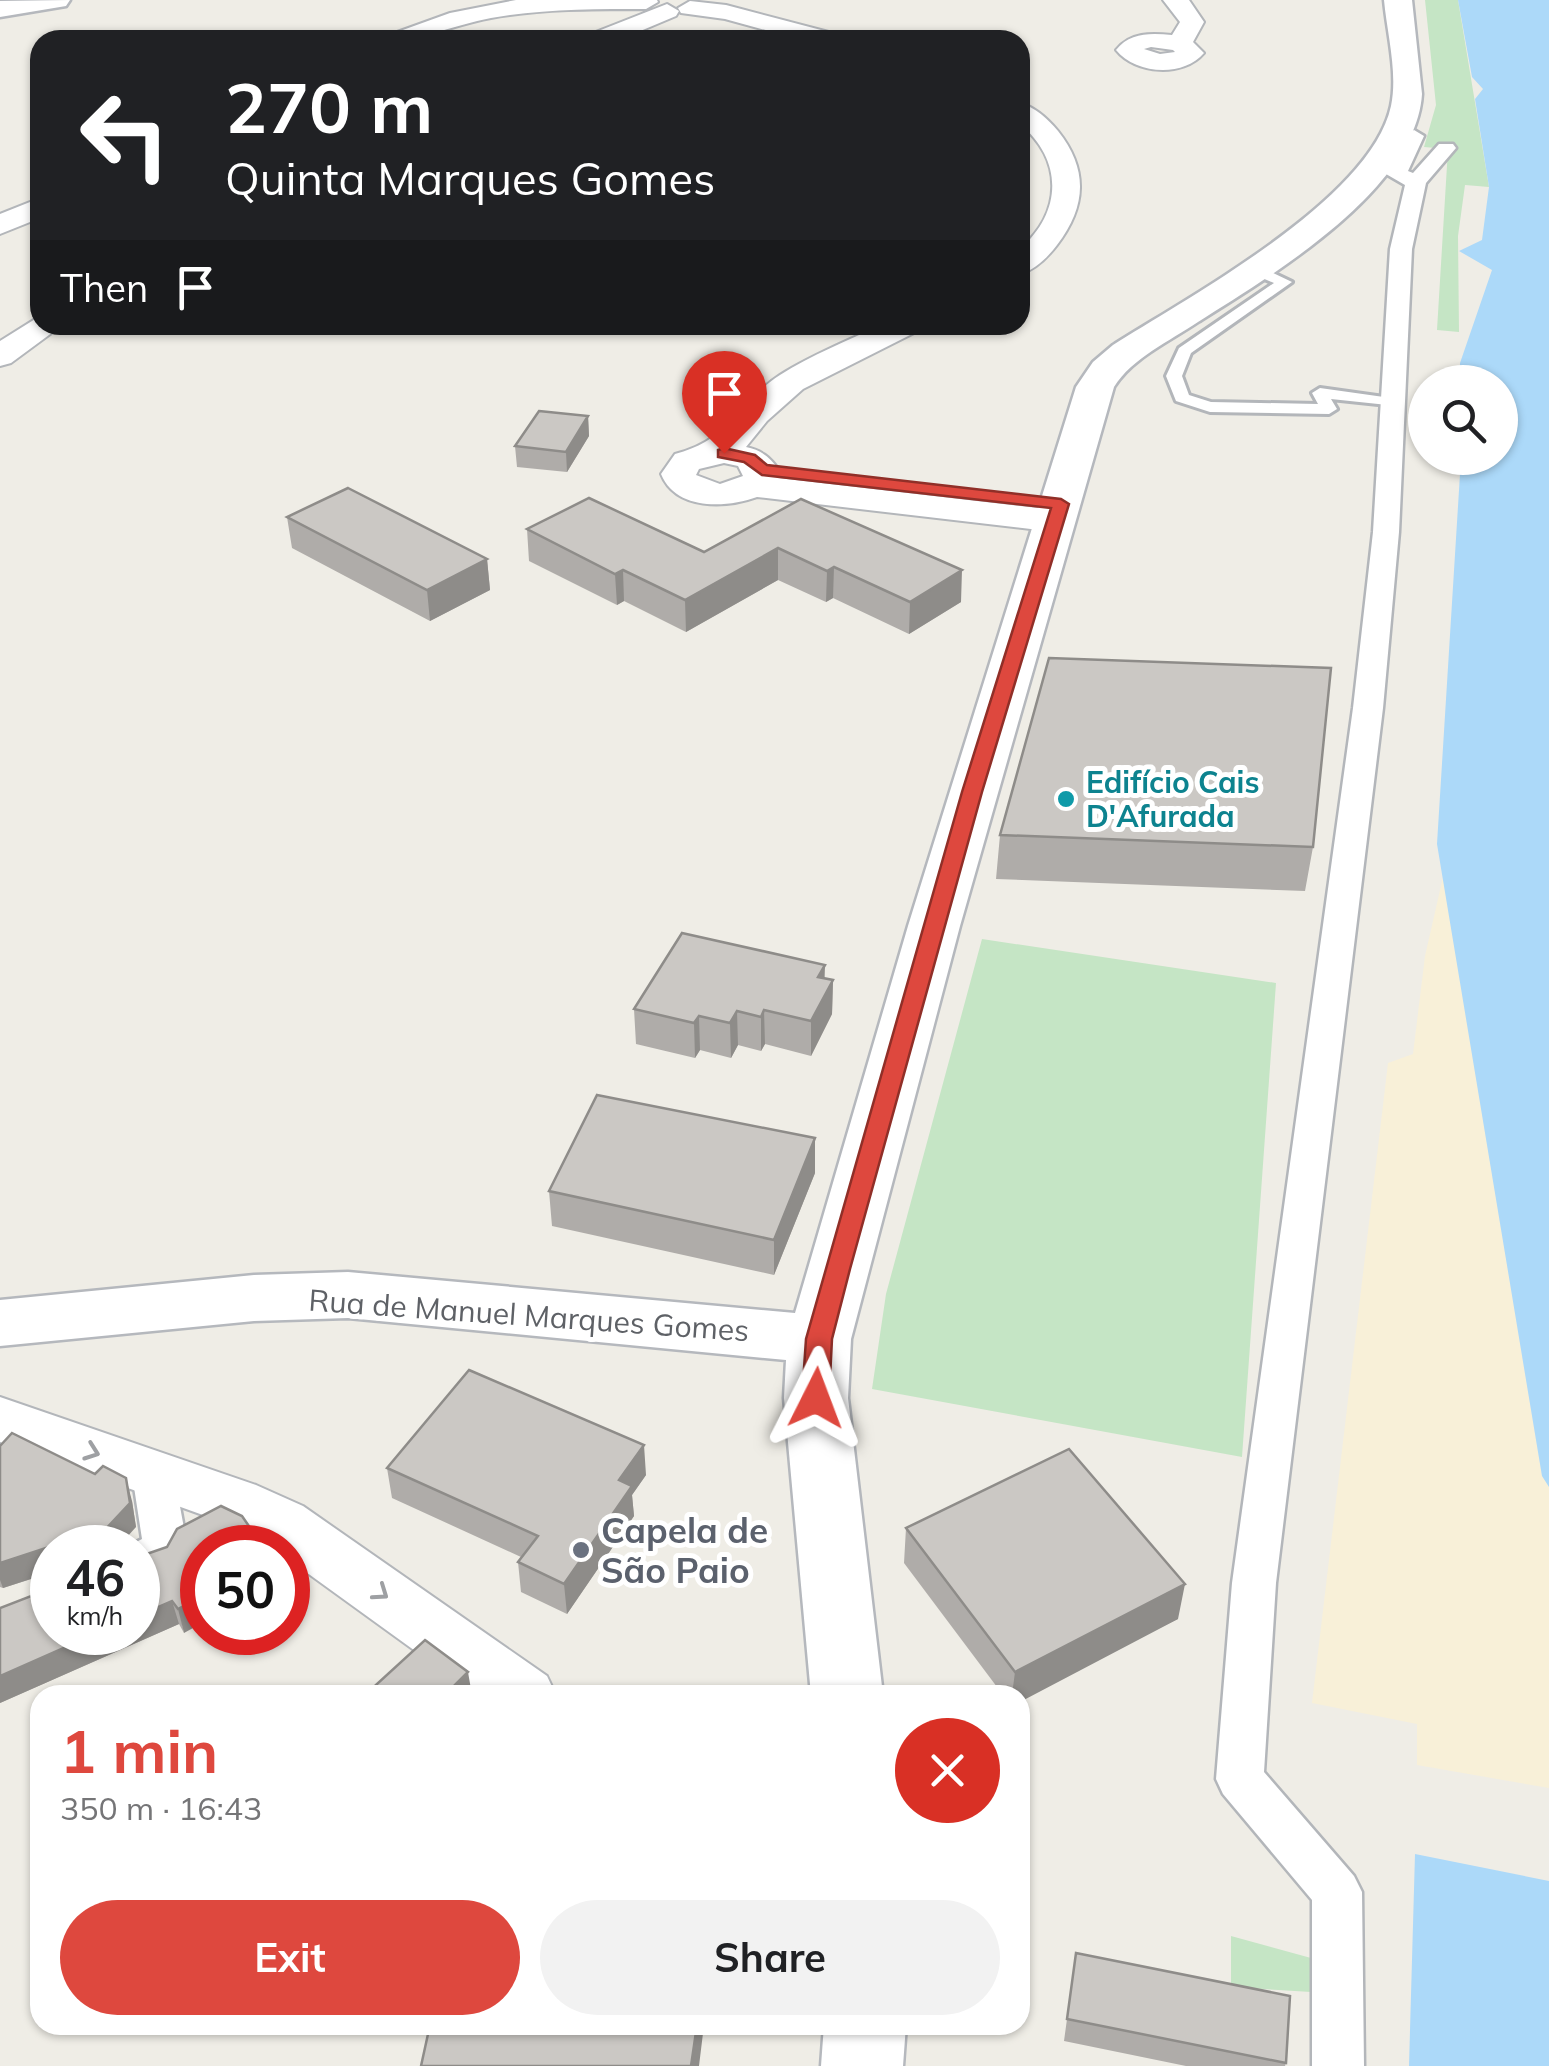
<!DOCTYPE html>
<meta charset="utf-8">
<style>
body{margin:0;font-family:Mulish,sans-serif;background:#f2f2f2;color:#202124;height:100vh;display:flex;flex-direction:column;font-size:38px;white-space:nowrap}
*{box-sizing:border-box;margin:0}
p{font-size:32px;color:#757577}
.icon{flex:none;width:55px;height:55px;fill:none;stroke:currentColor;stroke-width:2;stroke-linecap:round;stroke-linejoin:round}
.map{position:relative;flex:1;overflow:hidden}
.side{position:absolute;left:30px;top:1685px;width:1000px;height:350px;display:flex;flex-direction:column;background:#fff;border-radius:30px;box-shadow:0 2px 8px #0004}
.side>*{flex:none}
.top-card{position:absolute;left:30px;top:30px;width:1000px;height:305px;border-radius:30px;box-shadow:0 2px 8px #0004;background:#202124;color:#fff;overflow:hidden}
.fabs{position:absolute;left:1408px;top:365px;display:grid;gap:20px}
.fabs a{display:grid;place-items:center;width:110px;height:110px;border-radius:50%;background:#fff;box-shadow:0 2px 8px #0004;font-size:50px}
.speed{position:absolute;left:30px;top:1525px;display:flex;gap:20px;font-size:50px;font-weight:700;text-align:center}
.speed>*{display:grid;place-content:center;width:130px;height:130px;border-radius:50%;background:#fff;box-shadow:0 2px 8px #0004;line-height:1}
.speed small{font-size:25px;font-weight:400}
.speed .limit{border:15px solid #d22;background:#fff;color:#111}
.pin{position:absolute;display:grid;place-items:center;width:85px;height:85px;color:#fff;margin:-102px -42px;border-radius:50% 50% 50% 0;rotate:-45deg;box-shadow:0 0 10px #0007}
.pin .icon{rotate:45deg}
.me{position:absolute;width:110px;margin:-55px;rotate:3deg;stroke-linejoin:round;filter:drop-shadow(0 0 8px #0008)}
.turn{display:flex;align-items:center;gap:35px;height:210px;padding:0 30px;font-size:45px}
.turn .icon{width:130px;height:130px;stroke-width:2.5}
.turn b{display:block;font-size:70px;line-height:85px}
.then{display:flex;align-items:center;height:95px;padding:0 30px;background:#0003;gap:20px;font-size:38px}
.round{display:grid;place-items:center;flex:none;width:105px;height:105px;border-radius:52px;background:#f2f2f2}
.overview{display:flex;align-items:center;justify-content:space-between;height:170px;padding:0 30px}
h1{font-size:60px;font-weight:700;line-height:75px;color:#de483e}
.button{display:flex;gap:20px;margin-top:auto;padding:20px 30px}
.button a{flex:1;height:115px;border-radius:60px;background:#de483e;color:#fff;font-size:40px;font-weight:700;line-height:115px;text-align:center}
.button a+a{background:#f2f2f2;color:#202124}
.map>svg:first-child{display:block}
.green{fill:#c5e5c5}
.sand{fill:#f8f0d8}
.water{fill:#acd9f9}
.lines{fill:none;stroke-linecap:round;stroke-linejoin:round}
.service-casing{stroke:#b3b6ba;stroke-width:6}
.pedestrian-casing{stroke:#b3b6ba;stroke-width:5}
.minor-casing{stroke:#b3b6ba;stroke-width:4}
.secondary-casing{stroke:#b5b8bd;stroke-width:5}
.service{fill:#fff;fill-rule:evenodd}
.pedestrian{fill:#fff;fill-rule:evenodd}
.minor{fill:#fff;fill-rule:evenodd}
.secondary{fill:#fff;fill-rule:evenodd}
.wall{fill:#afaca9}
.shaded-wall{fill:#8e8c89}
.building{fill:#cbc8c4;stroke:#8e8c89;stroke-width:2.5}
.oneway{stroke:#9ea0a3}
.route{fill:#de483e;stroke:#902f28;stroke-width:2.5}
.culture-dot{fill:#0f9aa8;stroke:#fff;stroke-width:4}
.worship-dot{fill:#6b7280;stroke:#fff;stroke-width:4}
.labels{text-anchor:middle;dominant-baseline:central;stroke-width:10;stroke-linejoin:round;paint-order:stroke}
.culture-label{font-size:30px;font-weight:bold;fill:#0d838f;stroke:#fff;text-anchor:start}
.street-label{font-size:30px;fill:#5e6166;stroke:#fff}
.near-worship-label{font-size:35px;font-weight:bold;fill:#5b616d;stroke:#fff;text-anchor:start}
</style>
<div class="map">
<svg width="1549" height="2066" viewBox="0 0 1549 2066">
<rect width="100%" height="100%" fill="#efede6"/>
<!-- green -->
<path class="green" d="M1425 0H1458L1489 187 1465 185 1458 236 1459 332 1437 330 1448 149 1424 147 1436 105Z
M982 939 1276 983 1242 1457 872 1389 886 1294Z
M1231 1936 1311 1958V1992L1231 1987Z"/>
<!-- sand -->
<path class="sand" d="M1443 877 1542 1476 1549 1487V1788L1417 1765V1724L1312 1703 1388 1063 1413 1054 1425 956Z"/>
<!-- water -->
<path class="water" d="M1458 0H1549V1487L1542 1476 1437 844 1461 458H1500V382H1460V363L1492 270 1459 251 1482 240 1489 187 1475 99 1483 89 1472 77Z
M1415 1854 1549 1881V2066H1409Z"/>
<g class="lines">
<!-- service casing -->
<g class="service-casing">
<path id="service" d="M1246 265H1256L1292 282 1191 353 1182 376 1189 395 1211 402 1318 404 1312 393 1320 388 1391 398 1399 403 1397 406 1331 399 1337 409 1329 414 1210 412 1176 401 1166 376 1179 348 1274 283 1246 271Z"/>
</g>
<!-- pedestrian casing -->
<g class="pedestrian-casing">
<path id="pedestrian" d="M1414 130 1424 136 1408 171 1413 173 1439 144H1453L1456 148 1426 183 1412 249 1399 532 1383 708 1276 1583 1264 1772 1354 1876 1362 1892 1364 2066H1312V1900L1223 1794 1216 1779 1232 1583 1353 708 1373 532 1390 249 1405 185 1386 174 1404 136Z
M153 1457 168 1462 174 1474 186 1539 172 1567 138 1579V1548H125L142 1539 132 1474 138 1462Z"/>
</g>
<!-- minor casing -->
<g class="minor-casing">
<path id="minor" d="M516 0H657L658 2 646 9C594 9 542 9 491 18 453 25 425 40 386 40L389 35 450 13Z
M1163 0H1189L1204 22 1193 42 1204 53C1183 78 1135 74 1116 50 1130 32 1151 33 1172 35L1180 22ZM1151 47 1173 50 1175 52 1160 54 1144 49Z
M690 1 726 5 840 35 843 40H802L725 19 681 13 678 8Z
M667 4 679 11 676 16 619 40H585L588 35Z
M1020 103C1035 107 1048 119 1058 131 1089 170 1086 207 1057 245 1047 258 1035 270 1020 274V249C1062 212 1064 161 1020 124Z
M40 198V218L0 234V214Z
M40 316V325H58L53 332 11 363 0 366V341Z
M880 325H921L916 332 803 389 767 421 746 447C761 450 770 457 779 470L778 478 1056 510 1069 513 1074 521 1069 529 1056 532 757 497C726 508 676 511 661 474L675 454C731 440 737 403 780 375 811 355 848 341 880 325ZM724 463 738 466 743 476 720 484 696 475 699 469Z
M0 1397 256 1485 303 1506 547 1676 556 1695H476L288 1559V1548H272L214 1519 0 1442Z"/>
</g>
<!-- secondary casing -->
<g class="secondary-casing">
<path id="secondary" d="M70 0 66 6 0 17V1Z
M1384 0H1412L1422 94C1416 190 1271 276 1198 322 1170 341 1132 358 1114 387L960 926 851 1339 848 1398 883 1695H811L784 1398 786 1360 348 1318 254 1321 0 1346V1300L254 1275 348 1272 795 1313 908 926 1076 387 1093 362 1113 345C1190 296 1371 199 1391 106 1398 73 1387 33 1384 0Z
M824 2025H906L903 2066H821Z"/>
</g>
<!-- service -->
<use href="#service" class="service"/>
<!-- pedestrian -->
<use href="#pedestrian" class="pedestrian"/>
<!-- minor -->
<use href="#minor" class="minor"/>
<!-- secondary -->
<use href="#secondary" class="secondary"/>
</g>
<!-- wall -->
<path class="wall" d="M588 416 589 436 567 472 517 467 515 446Z
M801 499 961 602 909 634 833 598 826 602 778 580 686 632 624 601 617 605 529 561 527 529 704 552Z
M287 517 487 559 490 590 430 621 292 548Z
M1000 835 1313 847 1305 891 996 879Z
M824 978 833 980 832 1014 811 1056 765 1044 761 1051 738 1045 731 1058 700 1050 695 1058 636 1044 634 1009Z
M815 1173 774 1275 552 1226 549 1191Z
M0 1446 132 1501 136 1527 52 1548V1632L167 1547 184 1633 179 1624 0 1703V1608L47 1590V1574L3 1588 0 1587Z
M387 1468 646 1475 632 1495 634 1516 567 1614 521 1592 518 1562 521 1557 392 1498Z
M906 1528 1178 1619 1020 1695H1003L904 1563Z
M1076 1953 1286 2063 1285 2066H1186L1064 2041Z"/>
<!-- shaded-wall -->
<path class="shaded-wall" d="M588 416 589 436 567 472 566 452Z
M778 548V580L686 632 685 600Z
M487 559 490 590 430 621 427 590Z
M834 567 833 598 826 602 827 571Z
M623 570 624 601 617 605 615 574Z
M962 570 961 602 909 634 910 602Z
M825 965 824 997 833 980 832 1014 811 1056V1021L818 977Z
M764 1010 765 1044 761 1051V1017Z
M737 1011 738 1045 731 1058 730 1023Z
M699 1016 700 1050 695 1058 694 1023Z
M815 1138V1173L774 1275V1240Z
M644 1445 646 1475 632 1495 634 1516 567 1614 564 1584 619 1480Z
M126 1478 132 1501 136 1527 117 1548H88Z
M46 1548 52 1572 3 1588 0 1580V1563Z
M1185 1584 1178 1619 1020 1702V1695H1012L1015 1672Z
M52 1586V1618L37 1603Z
M202 1596V1623L184 1633 178 1609Z
M172 1601 179 1624 0 1703V1676L100 1632H138V1616Z
M468 1672 472 1695H445Z
M697 2025H704L699 2066H691Z"/>
<!-- building -->
<path class="building" d="M539 411 588 416 566 452 515 446Z
M348 488 487 559 427 590 287 517Z
M589 498 704 552 801 499 962 570 910 602 834 567 827 571 778 548 685 600 623 570 615 574 527 529Z
M1049 658 1331 668 1313 847 1000 835Z
M682 933 825 965 818 977 833 980 811 1021 764 1010 761 1017 737 1011 730 1023 699 1016 694 1023 634 1009Z
M597 1095 815 1138 774 1240 549 1191Z
M469 1370 644 1445 619 1480 632 1486 564 1584 518 1562 538 1536 387 1468Z
M12 1433 95 1474 103 1466 126 1478 130 1503 88 1548H52V1586L37 1603 52 1595V1632H100L0 1676V1608L47 1590 46 1548 0 1563V1446Z
M1069 1449 1185 1584 1015 1672 906 1528Z
M221 1506 242 1516 264 1548H202V1596L178 1609 172 1601 138 1616V1557L167 1547 177 1529Z
M425 1640 468 1672 445 1695 366 1694Z
M1076 1953 1290 1996 1286 2063 1067 2019Z
M430 2025H697L691 2066H421Z"/>
<!-- one-way arrows -->
<defs><path id="oneway-chevron" d="M-2-3.5L2.5 0L-2 3.5" fill="none" stroke-width="1.6" stroke-linecap="round" stroke-linejoin="round" transform="scale(2.5)"/></defs>
<g class="oneway">
<use href="#oneway-chevron" transform="translate(92 1452) rotate(20)"/>
<use href="#oneway-chevron" transform="translate(381 1593) rotate(35)"/>
</g>
<!-- route -->
<path class="route" d="M724 448 755 455 767 465 1061 499 1069 504 982 792 850 1269 832 1339 829 1398 825 1406 816 1409 806 1406 802 1398 806 1339 962 792 1051 508 762 475 744 462 718 457V450Z"/>
<!-- markers -->
<circle class="culture-dot" cx="1066" cy="799" r="10"/>
<circle class="worship-dot" cx="581" cy="1550" r="10"/>
<g class="labels">
<!-- culture labels -->
<g class="culture-label">
<text x="1086" y="782">Edifício Cais<tspan x="1086" dy="34">D'Afurada</tspan></text>
</g>
<!-- street labels -->
<g class="street-label">
<text transform="translate(529 1315) rotate(4)">Rua de Manuel Marques Gomes</text>
</g>
<!-- near-worship labels -->
<g class="near-worship-label">
<text x="601" y="1530">Capela de<tspan x="601" dy="40">São Paio</tspan></text>
</g>
</g>
</svg>
<div class="fabs">
<a><svg class="icon" aria-label="search" viewBox="0 0 24 24"><circle cx="10" cy="10" r="6"/><path d="M15 15l6 6"/></svg></a>
</div>
<div class="speed"><div>46<small>km/h</small></div><div class="limit">50</div></div>
<div class="pin" style="left:724px;top:453px;background:#d93025"><svg class="icon" aria-label="arrive" viewBox="0 0 24 24"><path d="M6 21V4h12l-3 4 3 4H6"/></svg></div>
<svg class="me" style="left:816px;top:1398px" viewBox="-20 -20 40 40"><path d="M0-17L14 15 0 8-14 15z" fill="#de483e" stroke="#fff" stroke-width="4"/></svg>
<div class="top-card">
<div class="turn"><svg class="icon" aria-label="left" viewBox="0 0 24 24"><path d="M17 20v-9H6M10 6l-5 5 5 5"/></svg><div><b>270 m</b>Quinta Marques Gomes</div></div>
<div class="then">Then<svg class="icon" aria-label="arrive" viewBox="0 0 24 24"><path d="M6 21V4h12l-3 4 3 4H6"/></svg></div>
</div>
<section class="side">
<div class="overview"><div><h1>1 min</h1><p>350 m · 16:43</p></div><a class="round" style="background:#d93025;color:#fff"><svg class="icon" aria-label="close" viewBox="0 0 24 24"><path d="M6 6l12 12M18 6L6 18"/></svg></a></div>
<div class="button"><a>Exit</a><a>Share</a></div>
</section>
</div>
